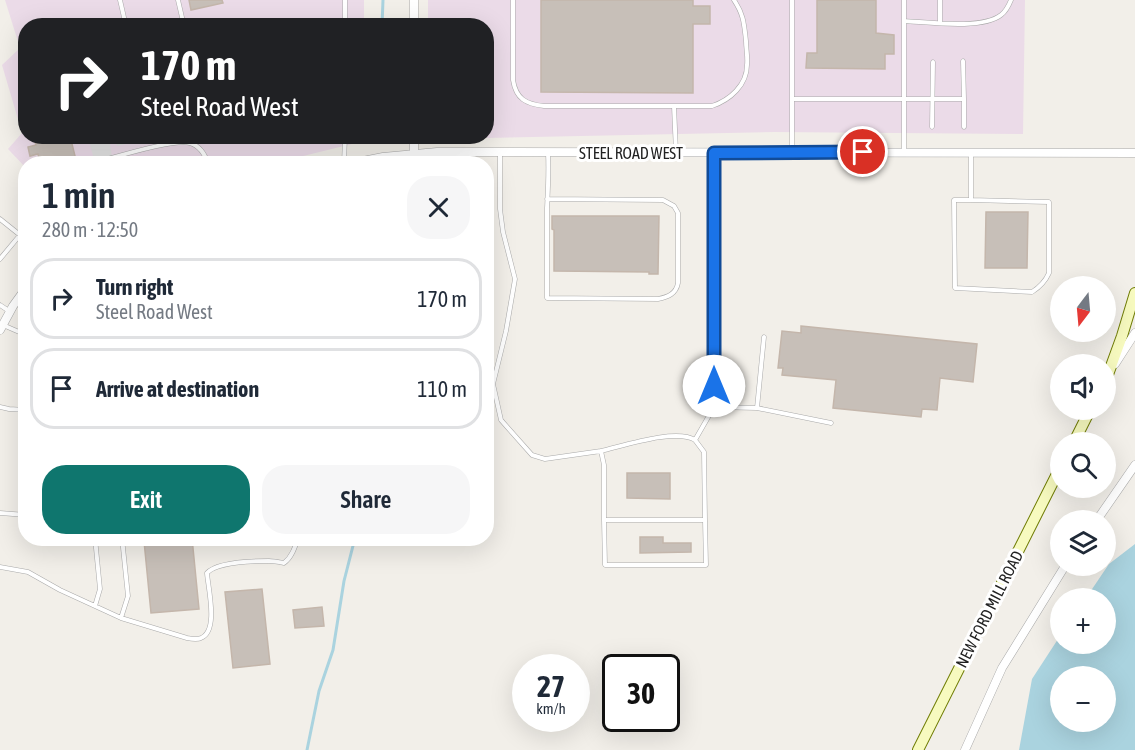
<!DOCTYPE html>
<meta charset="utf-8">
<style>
body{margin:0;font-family:"Asap Condensed",sans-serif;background:#f6f6f7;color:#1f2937;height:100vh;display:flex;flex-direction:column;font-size:22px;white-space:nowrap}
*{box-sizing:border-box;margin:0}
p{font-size:20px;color:#747a83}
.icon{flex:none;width:33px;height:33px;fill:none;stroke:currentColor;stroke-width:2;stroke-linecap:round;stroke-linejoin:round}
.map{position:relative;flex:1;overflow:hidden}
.side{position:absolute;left:18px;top:156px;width:476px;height:390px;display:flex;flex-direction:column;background:#fff;border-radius:24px;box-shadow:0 6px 24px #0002}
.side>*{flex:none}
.top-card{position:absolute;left:18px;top:18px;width:476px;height:126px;border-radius:24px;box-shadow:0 6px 24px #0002;background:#202124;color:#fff;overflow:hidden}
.needle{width:39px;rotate:196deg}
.buttons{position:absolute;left:1050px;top:276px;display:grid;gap:12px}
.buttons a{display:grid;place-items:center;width:66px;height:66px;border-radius:50%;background:#fff;box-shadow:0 6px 24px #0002;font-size:30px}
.speed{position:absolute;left:512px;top:654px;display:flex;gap:12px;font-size:30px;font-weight:700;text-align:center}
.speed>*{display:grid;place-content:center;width:78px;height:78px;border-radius:50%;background:#fff;box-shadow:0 6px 24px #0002;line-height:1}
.speed small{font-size:15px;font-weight:400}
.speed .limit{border:3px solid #111;border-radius:9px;background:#fff;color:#111}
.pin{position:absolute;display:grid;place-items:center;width:51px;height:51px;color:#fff;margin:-26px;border:3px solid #fff;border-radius:50%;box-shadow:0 2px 6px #0007}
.me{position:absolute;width:66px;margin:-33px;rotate:0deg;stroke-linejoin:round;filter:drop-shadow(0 0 4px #0008)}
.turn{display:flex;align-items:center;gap:21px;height:126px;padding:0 24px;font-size:27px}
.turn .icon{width:78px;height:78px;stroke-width:2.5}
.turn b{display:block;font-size:42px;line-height:51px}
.round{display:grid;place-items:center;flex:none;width:63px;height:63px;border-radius:24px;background:#f6f6f7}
.summary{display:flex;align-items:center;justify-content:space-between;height:102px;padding:0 24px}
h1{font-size:36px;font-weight:600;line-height:45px}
.button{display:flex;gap:12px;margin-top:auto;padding:12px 24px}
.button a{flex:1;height:69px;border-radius:24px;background:#0f766e;color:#fff;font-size:24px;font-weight:600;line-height:69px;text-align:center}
.button a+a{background:#f6f6f7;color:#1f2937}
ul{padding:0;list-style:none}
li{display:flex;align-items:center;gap:18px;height:81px;margin:0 12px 9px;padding:0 12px;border:3px solid #e0e1e3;border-radius:24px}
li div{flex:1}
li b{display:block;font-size:22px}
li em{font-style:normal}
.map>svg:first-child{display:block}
.industrial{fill:#ebdbe8}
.parking{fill:#e2e2e2}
.water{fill:#aad3df;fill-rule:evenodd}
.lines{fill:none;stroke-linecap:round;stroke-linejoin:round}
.stream{stroke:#aad3df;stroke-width:3}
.building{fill:#c7bfb8;stroke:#c4b6ab;stroke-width:1.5}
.lane-casing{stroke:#a9a9a9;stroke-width:5}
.street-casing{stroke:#a9a9a9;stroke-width:9}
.secondary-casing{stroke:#707d05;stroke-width:12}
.lane{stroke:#fff;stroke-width:4}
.street{stroke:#fff;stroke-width:8}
.secondary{stroke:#f7fabf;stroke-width:10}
.route-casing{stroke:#114b97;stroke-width:15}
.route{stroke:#1a73e8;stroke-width:10}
.labels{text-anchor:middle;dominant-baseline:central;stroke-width:6;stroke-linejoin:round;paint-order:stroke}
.street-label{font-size:16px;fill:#222;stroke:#fff}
</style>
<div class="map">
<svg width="1135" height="750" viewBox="0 0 1135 750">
<rect width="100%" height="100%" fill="#f2efe9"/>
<!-- industrial -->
<path class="industrial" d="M5 0H364V25L26 26V136H364V141L275 163 26 164 25 167 8 149 22 133 2 65 20 48Z
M428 0H1025L1023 134 774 132 437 139 435 137 486 136V26H428Z"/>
<!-- parking -->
<path class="parking" d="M88 137H156L117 146 116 141 110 143 113 164 95 163Z"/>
<!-- water -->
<path class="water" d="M1135 544V750H1019L1032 679 1060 636V644H1106V598H1086L1109 564ZM1106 676V722H1060V676Z"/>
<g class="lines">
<!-- stream -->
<path class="stream" d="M382 26 383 0
M378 140V136
M307 750 319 691 333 650 344 581 355 538"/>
</g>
<!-- building -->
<path class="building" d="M189 0H222L223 3 191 10Z
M541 0H693V6H710V24H693V93L541 92Z
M817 0H876V33L894 35V54H885V69L806 68 807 53H817Z
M57 136H70L77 164H40L38 154 30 156 28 147 36 145 35 142Z
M986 212H1028L1027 268H985Z
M552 216H659L658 274H649V272L554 271V230L552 229Z
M801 326 977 344 973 382 940 378 937 410 922 409 921 417 833 408 836 380 782 375 783 368H778L782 331 801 333Z
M627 473H670V499L627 498Z
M640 537H663V543H691V552L640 553Z
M173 538H192L199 609 151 613 144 541Z
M262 589 270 664 233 668 225 592Z
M322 607 324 626 295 628 293 610Z"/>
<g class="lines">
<!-- lane casing -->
<g class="lane-casing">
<path id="lane" d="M120 0 126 26
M178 0 184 26
M345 0V26
M513 0V80C516 99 526 104 544 106H712C730 100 747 85 747 65 748 57 746 49 746 41 744 24 744 15 734 0
M904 0V152
M940 0V23
M904 21C927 22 982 30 1001 15 1005 12 1009 5 1011 0
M963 61 964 99
M792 99H964V127
M674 106 676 152
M932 127 933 62
M792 152V0
M500 153V209L503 232 515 279 506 331 493 384 501 420 532 455 545 459 601 451
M971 154V200H954L955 288 1032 292C1040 287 1045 282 1049 273V202L971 200
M108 159C125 154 175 139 190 143 200 146 205 154 208 164
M344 164 345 136
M547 199 663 200 674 206 678 213V283C676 294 668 297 658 299L547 298V208C548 189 549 172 548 153
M0 219 20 235 26 228
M0 259 20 235 26 240
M0 305 9 311
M3 325 26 335
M0 407 9 409 26 410
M757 408 831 423
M695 440C676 428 623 446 601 451L604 465V520H705L704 452 695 440 714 407 757 408 764 337
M0 513 26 515
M604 520 605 565H706L705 520
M95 538 100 589 95 606
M0 567 28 572 60 590 121 618 128 596 122 538
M121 618 187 638C192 639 197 640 201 638 219 631 208 588 207 573 217 562 254 561 269 561 274 561 279 562 284 563 292 557 295 547 298 538"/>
</g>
<!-- street casing -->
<g class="street-casing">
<path id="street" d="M414 0V26
M414 136V153
M348 164 383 157 437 152 1135 153
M0 330 13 306 26 288
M1115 364 1135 333
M714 407V153
M1097 520 1135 465
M965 750 1002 668 1065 566"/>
</g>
<!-- secondary casing -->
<g class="secondary-casing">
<path id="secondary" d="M1106 380 1122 336 1135 293
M1074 442 1090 410
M918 750 1060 468"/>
</g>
<!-- lane -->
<use href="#lane" class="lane"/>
<!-- street -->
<use href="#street" class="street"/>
<!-- secondary -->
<use href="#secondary" class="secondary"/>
</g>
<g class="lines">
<!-- route casing -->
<g class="route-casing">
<path id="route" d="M714 386V153L863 152"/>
</g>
<!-- route -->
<use href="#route" class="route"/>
</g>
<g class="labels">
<!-- street labels -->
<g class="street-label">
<text x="631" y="153">STEEL ROAD WEST</text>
<text transform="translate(989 609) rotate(-63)">NEW FORD MILL ROAD</text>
</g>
</g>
</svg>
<div class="buttons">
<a><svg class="needle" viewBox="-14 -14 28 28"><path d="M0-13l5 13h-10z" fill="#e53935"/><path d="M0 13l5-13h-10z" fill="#747a83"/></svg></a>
<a><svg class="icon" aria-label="sound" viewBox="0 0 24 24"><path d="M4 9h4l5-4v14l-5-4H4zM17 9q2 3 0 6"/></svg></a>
<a><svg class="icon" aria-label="search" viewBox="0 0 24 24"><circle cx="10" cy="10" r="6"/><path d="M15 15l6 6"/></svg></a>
<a><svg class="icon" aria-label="layers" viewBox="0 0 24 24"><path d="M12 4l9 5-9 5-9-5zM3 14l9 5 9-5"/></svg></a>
<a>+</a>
<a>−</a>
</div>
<div class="speed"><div>27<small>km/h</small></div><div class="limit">30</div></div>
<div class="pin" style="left:863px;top:152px;background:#d93025"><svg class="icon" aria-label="arrive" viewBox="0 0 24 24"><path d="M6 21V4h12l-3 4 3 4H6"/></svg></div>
<svg class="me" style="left:714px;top:386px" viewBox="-20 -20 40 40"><circle r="19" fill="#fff"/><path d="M0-13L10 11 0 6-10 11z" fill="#1a73e8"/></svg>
<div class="top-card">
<div class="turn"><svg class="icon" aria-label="right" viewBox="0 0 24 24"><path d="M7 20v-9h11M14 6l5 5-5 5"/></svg><div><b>170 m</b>Steel Road West</div></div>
</div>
<section class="side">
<div class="summary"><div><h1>1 min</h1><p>280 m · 12:50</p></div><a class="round"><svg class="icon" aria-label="close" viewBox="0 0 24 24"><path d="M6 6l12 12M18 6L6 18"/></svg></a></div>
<ul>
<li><svg class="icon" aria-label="right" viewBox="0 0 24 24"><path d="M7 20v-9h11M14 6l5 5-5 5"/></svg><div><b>Turn right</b><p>Steel Road West</p></div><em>170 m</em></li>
<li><svg class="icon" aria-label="arrive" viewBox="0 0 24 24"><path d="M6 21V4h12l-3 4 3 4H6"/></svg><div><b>Arrive at destination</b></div><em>110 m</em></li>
</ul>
<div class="button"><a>Exit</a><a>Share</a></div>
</section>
</div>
